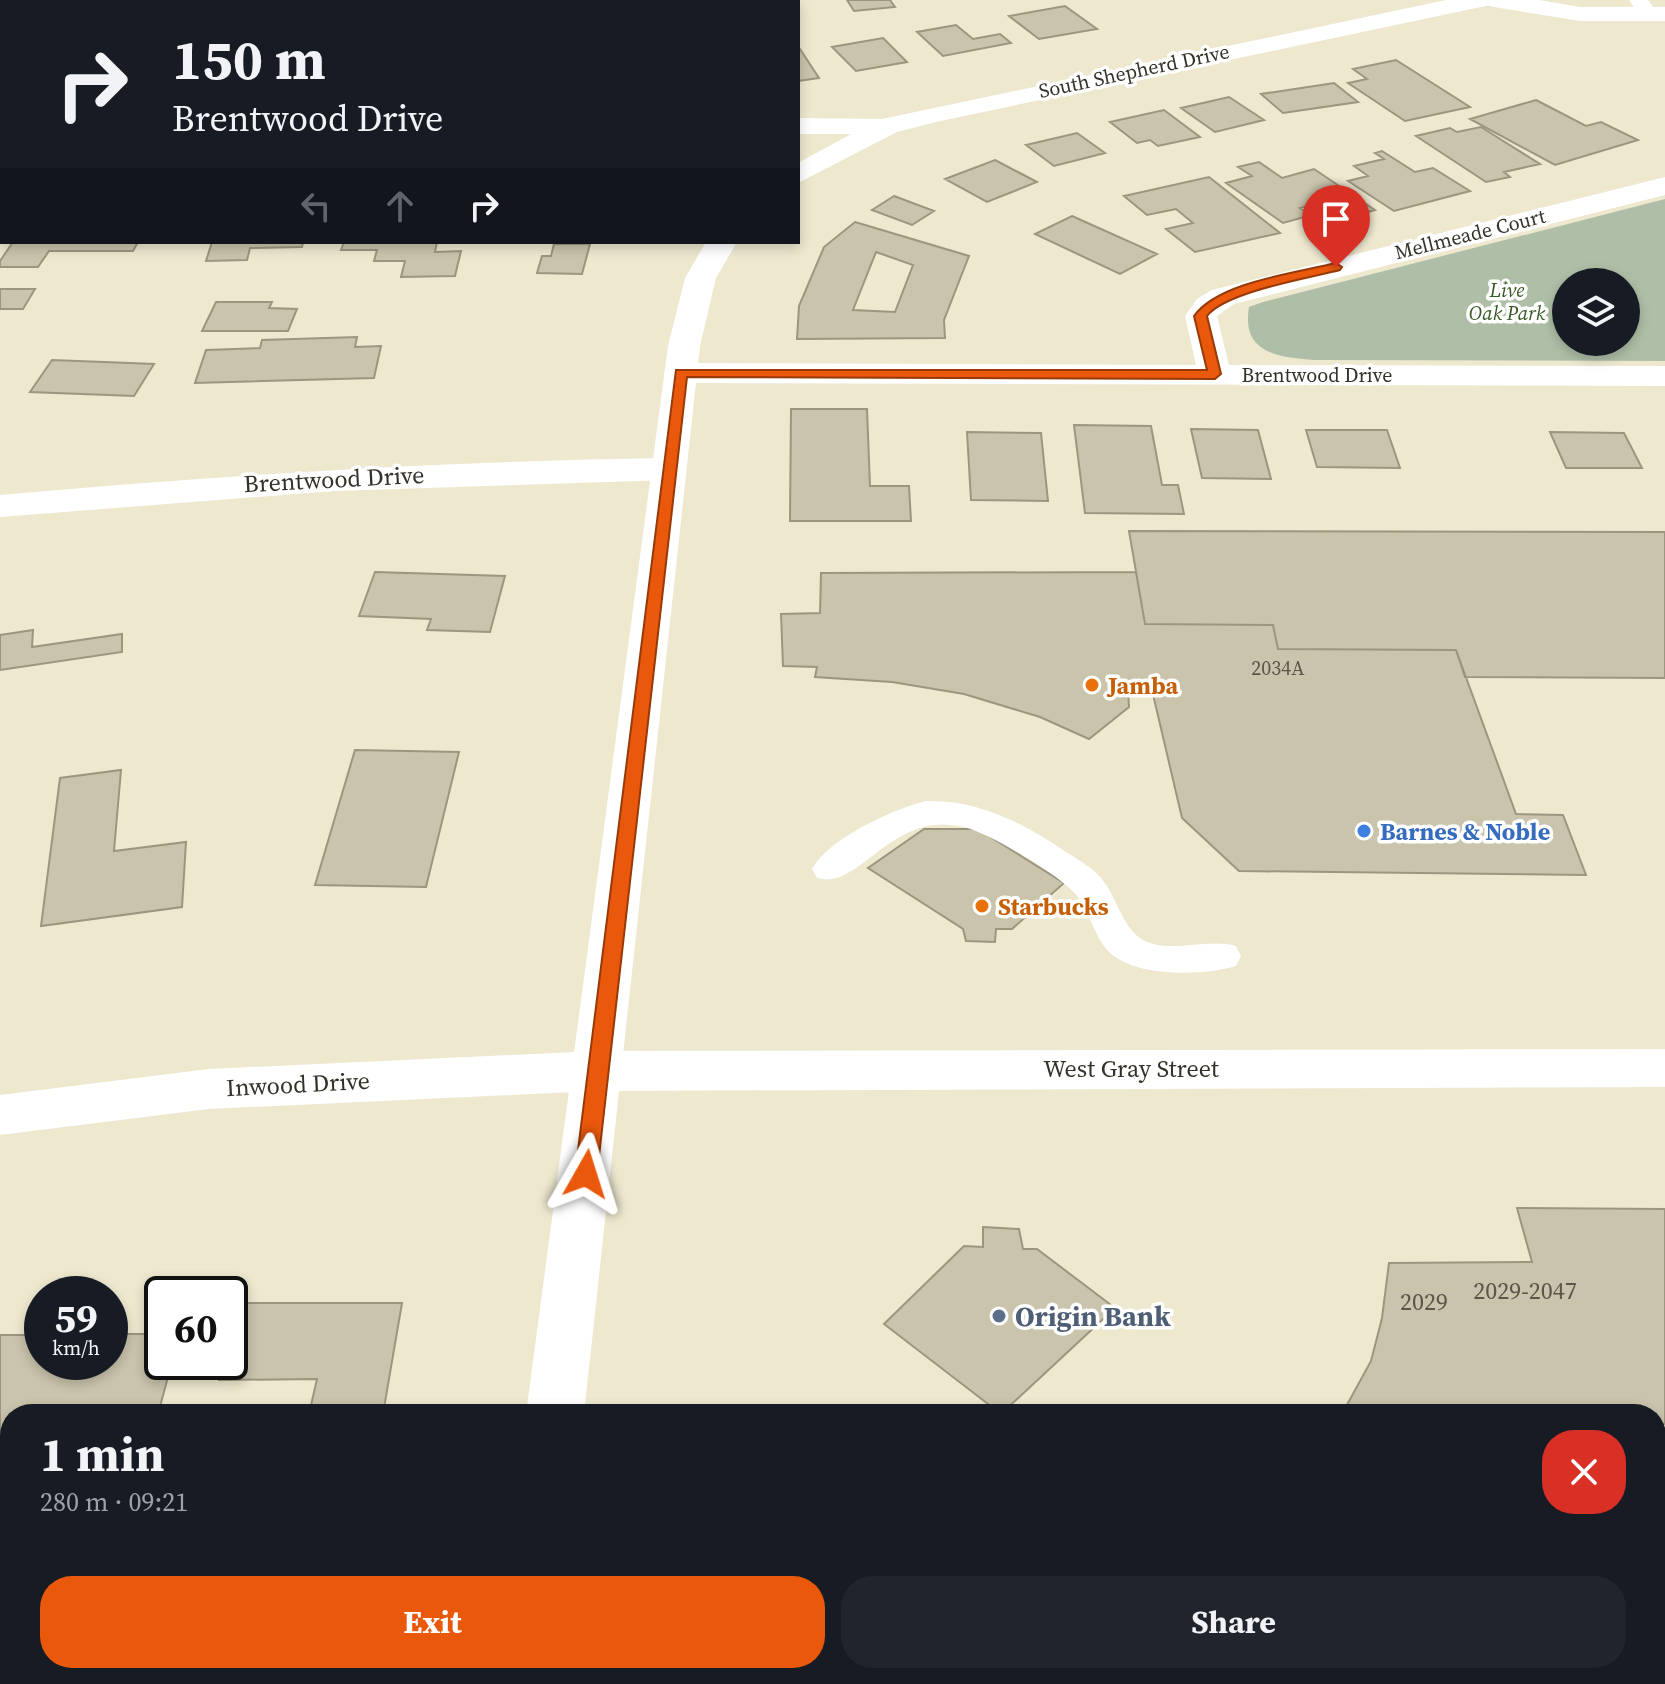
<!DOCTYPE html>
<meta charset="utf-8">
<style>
body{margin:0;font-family:"Source Serif 4",serif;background:#20242c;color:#f1f3f6;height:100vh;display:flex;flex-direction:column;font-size:30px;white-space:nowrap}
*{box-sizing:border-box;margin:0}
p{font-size:26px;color:#9ea1a6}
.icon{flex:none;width:44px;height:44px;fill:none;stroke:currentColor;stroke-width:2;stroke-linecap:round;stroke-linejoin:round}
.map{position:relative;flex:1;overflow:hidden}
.side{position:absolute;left:0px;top:1404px;width:1666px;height:280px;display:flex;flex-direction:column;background:#171b24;border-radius:32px 32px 0 0;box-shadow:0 4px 12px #0003}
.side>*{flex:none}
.hud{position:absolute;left:0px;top:0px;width:800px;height:244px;box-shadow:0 4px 12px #0003;background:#171b24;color:#f1f3f6;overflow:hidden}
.controls{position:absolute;left:1552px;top:268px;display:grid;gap:16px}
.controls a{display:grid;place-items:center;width:88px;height:88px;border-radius:50%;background:#171b24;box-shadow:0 4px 12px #0003;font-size:40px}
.speed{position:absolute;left:24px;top:1276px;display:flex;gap:16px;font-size:40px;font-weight:700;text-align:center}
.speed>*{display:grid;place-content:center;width:104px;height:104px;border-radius:50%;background:#171b24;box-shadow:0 4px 12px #0003;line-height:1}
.speed small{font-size:20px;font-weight:400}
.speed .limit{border:4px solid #111;border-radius:12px;background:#fff;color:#111}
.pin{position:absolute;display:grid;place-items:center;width:68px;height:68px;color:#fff;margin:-82px -34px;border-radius:50% 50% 50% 0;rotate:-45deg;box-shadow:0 0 8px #0007}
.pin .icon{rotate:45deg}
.me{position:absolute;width:88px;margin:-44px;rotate:6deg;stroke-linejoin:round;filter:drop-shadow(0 0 6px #0008)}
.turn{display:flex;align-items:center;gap:28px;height:168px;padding:0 40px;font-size:36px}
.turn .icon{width:104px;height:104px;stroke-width:2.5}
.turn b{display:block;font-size:56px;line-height:68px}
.lanes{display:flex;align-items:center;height:76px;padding:0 40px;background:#0003;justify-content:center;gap:40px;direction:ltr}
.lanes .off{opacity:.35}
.round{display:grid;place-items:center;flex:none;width:84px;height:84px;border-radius:32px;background:#20242c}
.overview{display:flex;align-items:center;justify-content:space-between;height:136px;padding:0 40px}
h1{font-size:48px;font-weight:700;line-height:60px}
.cta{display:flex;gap:16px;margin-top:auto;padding:16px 40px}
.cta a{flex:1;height:92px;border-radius:32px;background:#ea580c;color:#fff;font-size:32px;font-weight:700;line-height:92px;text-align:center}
.cta a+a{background:#20242c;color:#f1f3f6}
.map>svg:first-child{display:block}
.green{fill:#afbfa7;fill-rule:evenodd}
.building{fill:#cac4ac;stroke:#9c9680;stroke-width:2;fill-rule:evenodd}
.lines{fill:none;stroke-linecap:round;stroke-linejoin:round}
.lane{fill:#fff;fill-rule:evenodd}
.street{fill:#fff;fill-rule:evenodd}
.secondary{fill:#fff;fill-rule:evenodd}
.primary{fill:#fff;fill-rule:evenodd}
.route{fill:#ea580c;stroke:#983908;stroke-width:2}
.food-dot{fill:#e8710a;stroke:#fff;stroke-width:3}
.shop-dot{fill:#3f7fe0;stroke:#fff;stroke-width:3}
.service-dot{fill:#5c6f8a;stroke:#fff;stroke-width:3}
.labels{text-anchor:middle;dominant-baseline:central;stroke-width:7;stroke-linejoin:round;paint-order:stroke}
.far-street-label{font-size:20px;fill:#343228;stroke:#fff}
.far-park-label{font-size:20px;font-style:italic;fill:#375925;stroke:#fff}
.number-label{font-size:20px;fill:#5a5649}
.street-label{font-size:24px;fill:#343228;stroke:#fff}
.food-label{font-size:24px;font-weight:bold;fill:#c56008;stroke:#fff;text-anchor:start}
.shop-label{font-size:24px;font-weight:bold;fill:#366cbe;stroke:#fff;text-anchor:start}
.near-number-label{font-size:24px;fill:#5a5649}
.near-service-label{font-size:28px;font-weight:bold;fill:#4e5e75;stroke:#fff;text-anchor:start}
</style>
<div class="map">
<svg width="1665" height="1684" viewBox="0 0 1665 1684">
<rect width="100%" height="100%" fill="#eee8cf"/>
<!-- green -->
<path class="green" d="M1665 199V361L1314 360C1279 357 1241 354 1249 307L1263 302ZM1566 282H1626V342H1566Z"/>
<!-- building -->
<path class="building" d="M314 0H413L416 2H317Z
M847 0H890L895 7 854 11Z
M1065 6 1097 29 1039 39 1009 16Z
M956 25 973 39 1000 34 1011 43 943 56 917 32Z
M883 38 907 62 856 71 832 47Z
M798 46 819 78 798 81Z
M1396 60 1470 107 1405 121 1348 83 1367 79 1353 69Z
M1334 83 1358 102 1283 113 1261 94Z
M1229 97 1264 120 1215 132 1181 108Z
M1536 100 1586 126 1601 122 1638 140 1555 165 1470 119Z
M1164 110 1200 137 1158 146 1150 140 1137 143 1110 122Z
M1481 127 1540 164 1504 172 1510 177 1486 182 1416 136 1450 128 1457 132Z
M1077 133 1105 153 1054 166 1026 145Z
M1382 151 1415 172 1433 168 1470 191 1394 211 1348 181 1368 176 1354 166 1384 159 1375 153Z
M995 160 1037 182 987 202 945 179Z
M1259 162 1282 178 1314 169 1375 210 1335 221 1311 205 1300 208 1312 215 1283 223 1226 183 1252 176 1238 167Z
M1209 177 1280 233 1195 252 1166 229 1193 223 1176 209 1147 215 1124 196Z
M894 196 934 211 912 225 872 210Z
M1072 216 1157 254 1120 274 1035 234Z
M855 222 969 256 944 320 945 338 797 339 799 306 824 247ZM876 252 913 265 895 312 853 310Z
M13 242H138L133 251H49L38 267H0V261Z
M212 242H303L302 247 250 248 247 260 206 261Z
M344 242H437L435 252 461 251 455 276 401 277 405 261H374L377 250H341Z
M554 244H590L582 274 537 273 542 256H551Z
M0 289H35L23 309H0Z
M216 302H272L269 308 297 309 288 331H202Z
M357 337 355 347 381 346 374 378 195 383 206 350 260 348 262 340Z
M52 360 154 364 134 396 30 392Z
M791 409H867L870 486H909L911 521H790Z
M1074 425 1151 426 1162 485H1178L1184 514 1085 513Z
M1191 429 1258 430 1271 479 1202 478Z
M1306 430H1387L1400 468 1317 467Z
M967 432 1041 433 1048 501 971 500Z
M1550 432 1624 433 1642 468H1566Z
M1129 531 1665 532V678L1465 677 1456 650 1278 649 1273 625 1145 624Z
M375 572 505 576 490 632 427 630 431 619 359 616Z
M1136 572 1145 624 1273 625 1278 649 1456 650 1516 814 1563 815 1586 875 1239 871 1182 818 1152 690H1128L1129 707 1089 739 1040 717 964 694 892 682 815 677 817 667 783 666 781 614 820 613 821 573Z
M33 630 32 647 122 634V652L0 670V635Z
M355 750 459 752 426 887 315 885Z
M121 770 114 851 186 842 182 907 41 926 60 778Z
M924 829H978L1064 883 1012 929H996L995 942 966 941 963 929 868 868Z
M1517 1208 1665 1209V1424H1656V1414H1342L1371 1361 1382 1318 1389 1263 1532 1262Z
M983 1227 1019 1229 1023 1249H1037L1115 1308 1001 1414 884 1324 964 1246 983 1247Z
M237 1303H402L383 1414H309L317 1379 219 1380 223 1362H230V1334Z
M110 1334H162V1362H172L158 1414H10V1445H0V1335H42V1362H110Z
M1002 1674H1345L1334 1684H953Z"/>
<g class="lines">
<!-- lane -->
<path class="lane" d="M1629 0H1648L1658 14 1655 18H1641Z
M925 801C978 799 1023 823 1066 852 1080 861 1094 868 1104 882 1117 899 1122 925 1140 938 1167 956 1206 937 1236 946L1241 956 1236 966C1203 976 1133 978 1107 950 1094 935 1090 913 1078 897 1061 875 991 834 964 827 891 809 860 891 817 878L812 869C829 838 892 810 925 801Z"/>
<!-- street -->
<path class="street" d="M536 0H564L565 2H537Z
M0 154H2V170H0Z
M1665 177V195L1234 304 1217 316 1229 365 1665 366V386L681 383 669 380 664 373 669 366 681 363 1196 365 1185 316 1197 299 1212 290Z
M669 458 681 462 687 469 681 476 669 480 334 491 0 517V495C223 475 445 461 669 458Z"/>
<!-- secondary -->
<path class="secondary" d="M1482 0H1539L1580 7H1665V21H1580L1494 7 1485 5Z
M1665 1049V1087L597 1091 209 1109 0 1135V1095L209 1069 597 1051Z"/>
<!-- primary -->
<path class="primary" d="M1446 0H1493L1490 5 1481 7 936 122 897 132 798 183V163L851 134H798V118L882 119Z
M706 242H737L716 278 700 346 584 1414H526L668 346 685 278Z
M491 1674H555L554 1684H490Z"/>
</g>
<!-- route -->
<path class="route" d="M1336 263 1342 267 1340 270C1309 278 1225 292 1207 316L1221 374 1215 379 687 377 597 1174 594 1180 586 1183 578 1180 575 1174 676 370H1207L1194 316C1218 282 1296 273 1336 263Z"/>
<!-- markers -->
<g class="food-dot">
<circle cx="1092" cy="685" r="8"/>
<circle cx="982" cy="906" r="8"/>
</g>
<circle class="shop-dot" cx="1364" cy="831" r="8"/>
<circle class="service-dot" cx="999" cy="1316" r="8"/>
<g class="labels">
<!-- far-street labels -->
<g class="far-street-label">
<text transform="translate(1134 71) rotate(-12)">South Shepherd Drive</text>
<text transform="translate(1470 234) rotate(-14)">Mellmeade Court</text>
<text x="1317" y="375">Brentwood Drive</text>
</g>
<!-- far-park labels -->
<g class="far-park-label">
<text x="1507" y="290">Live<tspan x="1507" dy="23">Oak Park</tspan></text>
</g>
<!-- number labels -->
<g class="number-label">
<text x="1278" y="668">2034A</text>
</g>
<!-- street labels -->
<g class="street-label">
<text transform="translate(334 479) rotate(-3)">Brentwood Drive</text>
<text x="1131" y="1068">West Gray Street</text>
<text transform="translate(298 1084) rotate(-3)">Inwood Drive</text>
</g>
<!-- food labels -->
<g class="food-label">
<text x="1108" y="685">Jamba</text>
<text x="998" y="906">Starbucks</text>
</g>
<!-- shop labels -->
<g class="shop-label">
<text x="1380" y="831">Barnes &amp; Noble</text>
</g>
<!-- near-number labels -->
<g class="near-number-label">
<text x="1525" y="1290">2029-2047</text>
<text x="1424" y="1301">2029</text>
</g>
<!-- near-service labels -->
<g class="near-service-label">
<text x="1015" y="1316">Origin Bank</text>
</g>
</g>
</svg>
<div class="controls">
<a><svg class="icon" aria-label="layers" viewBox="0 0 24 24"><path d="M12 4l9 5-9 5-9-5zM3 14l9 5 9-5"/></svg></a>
</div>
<div class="speed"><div>59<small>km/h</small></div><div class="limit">60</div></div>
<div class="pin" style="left:1336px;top:267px;background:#d93025"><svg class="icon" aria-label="arrive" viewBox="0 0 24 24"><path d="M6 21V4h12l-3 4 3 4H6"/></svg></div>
<svg class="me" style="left:586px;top:1174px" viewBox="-20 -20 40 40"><path d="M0-17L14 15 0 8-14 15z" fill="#ea580c" stroke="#fff" stroke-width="4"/></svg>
<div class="hud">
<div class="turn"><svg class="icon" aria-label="right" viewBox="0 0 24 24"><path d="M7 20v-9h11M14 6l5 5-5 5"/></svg><div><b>150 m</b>Brentwood Drive</div></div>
<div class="lanes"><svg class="icon off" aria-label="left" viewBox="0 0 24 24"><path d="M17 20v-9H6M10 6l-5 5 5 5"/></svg><svg class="icon off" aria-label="ahead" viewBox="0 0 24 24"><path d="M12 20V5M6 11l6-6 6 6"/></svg><svg class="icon" aria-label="right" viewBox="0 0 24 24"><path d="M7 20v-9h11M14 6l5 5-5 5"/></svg></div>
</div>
<section class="side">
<div class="overview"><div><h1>1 min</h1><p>280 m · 09:21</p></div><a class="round" style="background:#d93025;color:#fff"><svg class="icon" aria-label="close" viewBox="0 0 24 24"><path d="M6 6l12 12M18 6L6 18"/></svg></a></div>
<div class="cta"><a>Exit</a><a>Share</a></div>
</section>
</div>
